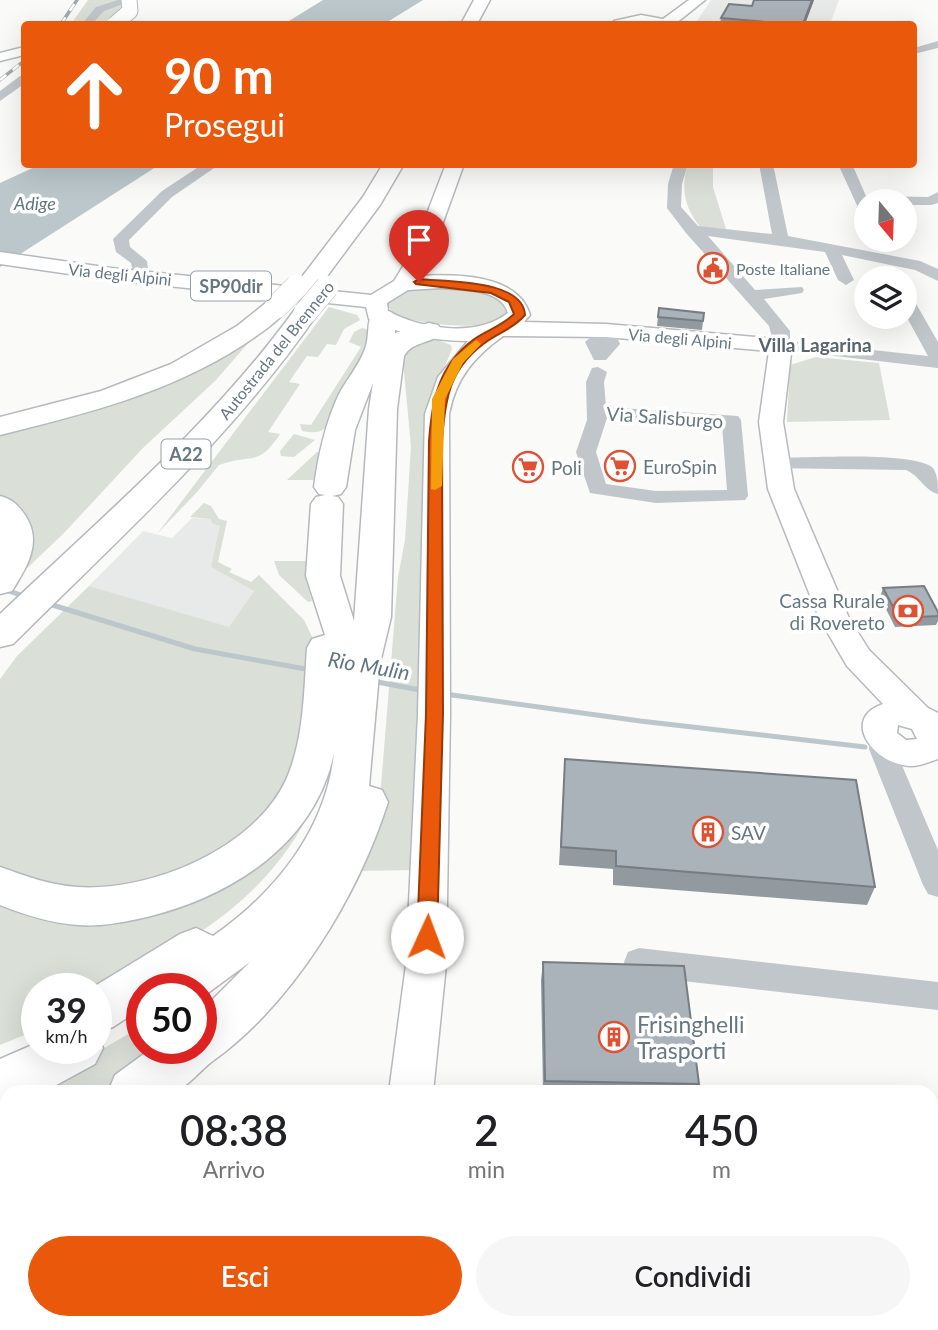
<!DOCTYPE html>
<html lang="it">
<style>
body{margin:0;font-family:Lato,sans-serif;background:#f6f6f6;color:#202124;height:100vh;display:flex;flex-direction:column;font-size:26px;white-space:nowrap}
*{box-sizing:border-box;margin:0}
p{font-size:23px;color:#757577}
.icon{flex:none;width:38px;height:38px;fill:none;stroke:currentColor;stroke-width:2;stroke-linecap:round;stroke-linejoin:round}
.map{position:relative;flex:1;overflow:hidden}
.details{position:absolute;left:0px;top:1085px;width:938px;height:245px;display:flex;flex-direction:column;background:#fff;border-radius:21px 21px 0 0;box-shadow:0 7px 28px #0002}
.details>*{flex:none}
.hud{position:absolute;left:21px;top:21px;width:896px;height:147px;border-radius:7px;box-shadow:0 7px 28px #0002;background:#ea580c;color:#fff;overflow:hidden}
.needle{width:46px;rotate:161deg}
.controls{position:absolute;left:854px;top:189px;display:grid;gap:14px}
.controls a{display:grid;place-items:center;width:63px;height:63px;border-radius:50%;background:#fff;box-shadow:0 7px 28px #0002;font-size:35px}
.speed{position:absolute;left:21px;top:973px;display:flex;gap:14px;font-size:35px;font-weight:700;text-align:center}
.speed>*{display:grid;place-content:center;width:91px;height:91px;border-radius:50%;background:#fff;box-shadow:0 7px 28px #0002;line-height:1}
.speed small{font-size:18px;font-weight:400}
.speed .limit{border:10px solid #d22;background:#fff;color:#111}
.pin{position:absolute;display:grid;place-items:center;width:60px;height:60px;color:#fff;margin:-72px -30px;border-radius:50% 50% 50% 0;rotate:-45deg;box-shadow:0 0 7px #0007}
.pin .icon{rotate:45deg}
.me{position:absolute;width:77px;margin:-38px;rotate:2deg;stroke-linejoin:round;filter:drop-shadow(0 0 5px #0008)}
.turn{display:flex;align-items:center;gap:24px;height:147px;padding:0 28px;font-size:32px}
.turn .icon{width:91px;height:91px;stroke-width:2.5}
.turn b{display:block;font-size:49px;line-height:60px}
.eta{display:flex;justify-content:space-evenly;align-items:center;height:119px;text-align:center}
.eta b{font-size:42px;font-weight:600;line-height:49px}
.primary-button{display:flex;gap:14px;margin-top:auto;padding:14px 28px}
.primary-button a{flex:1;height:80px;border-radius:42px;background:#ea580c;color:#fff;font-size:28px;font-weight:600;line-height:80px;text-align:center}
.primary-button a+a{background:#f6f6f6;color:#202124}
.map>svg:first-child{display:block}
.built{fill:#e8e9e9}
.green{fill:#dadfd7}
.water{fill:#bbc7cb}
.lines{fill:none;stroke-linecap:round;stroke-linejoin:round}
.stream{stroke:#bbc7cb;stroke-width:5}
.major-casing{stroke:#b5babe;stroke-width:3}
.highway-casing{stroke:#b5b9bd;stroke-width:3}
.minor{fill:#c1c6ca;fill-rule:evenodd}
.major{fill:#fff;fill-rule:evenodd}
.highway{fill:#fff;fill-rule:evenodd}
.rail-casing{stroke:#a3aaaf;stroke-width:3.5}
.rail{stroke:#fff;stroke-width:2.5;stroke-dasharray:8;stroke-linecap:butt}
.major-bridge-casing{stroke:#b5babe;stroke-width:17;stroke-linecap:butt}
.highway-bridge-casing{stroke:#b5b9bd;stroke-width:24;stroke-linecap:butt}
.major-bridge{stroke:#fff;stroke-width:15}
.highway-bridge{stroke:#fff;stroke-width:23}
.wall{fill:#929a9f}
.shaded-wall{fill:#777d82}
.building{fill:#aab3b9;stroke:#777d82;stroke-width:2}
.route{fill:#ea580c;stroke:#983908;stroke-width:2}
.slow{fill:#f59e0b}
.labels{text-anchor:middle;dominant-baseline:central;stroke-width:7;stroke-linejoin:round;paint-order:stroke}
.far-poi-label{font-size:16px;fill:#667782;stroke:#fff;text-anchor:start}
.far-street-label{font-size:16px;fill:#667782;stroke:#fff}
.far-water-label{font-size:18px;font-style:italic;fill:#60767c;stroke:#fff}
.shield{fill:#fff;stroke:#94a0a8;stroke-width:2}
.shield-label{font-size:18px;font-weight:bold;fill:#667782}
.far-quarter-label{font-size:19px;font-weight:bold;fill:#57656d;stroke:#fff}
.street-label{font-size:19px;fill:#667782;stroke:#fff}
.poi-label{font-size:19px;fill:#667782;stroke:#fff;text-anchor:start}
.water-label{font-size:21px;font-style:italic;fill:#60767c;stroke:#fff}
.near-poi-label{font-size:23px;fill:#667782;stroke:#fff;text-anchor:start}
</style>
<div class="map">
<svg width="938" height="1330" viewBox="0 0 938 1330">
<rect width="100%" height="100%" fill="#fafaf8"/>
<!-- built -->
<path class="built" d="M711 0H758L750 15 722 24H695Z
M811 0H839L830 24H805L813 2Z
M192 518 210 519 213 524 221 526 211 567 254 591 229 628 89 586 143 531 172 538Z"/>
<!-- green -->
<path class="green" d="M88 0H120L122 6C111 27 92 24 71 24Z
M688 165H713V187L726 229 701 228C685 208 680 189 688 165Z
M453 287 499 296 511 308C506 315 497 322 489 324 473 329 409 323 396 314 391 311 388 306 385 302L399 290Z
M329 307 357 315 360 320 344 329 336 345 327 344 318 357 307 356 289 382 300 384 268 432 280 434C258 468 251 453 219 465L197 492 157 534Z
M362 328 373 331C364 351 340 419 324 429 318 434 309 432 302 431L300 424 311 425 361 347 349 342 354 332Z
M257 333 215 381 143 448 64 533 19 576 6 498 0 496V434C95 411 176 391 257 333Z
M429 337 451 345 452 349 429 404 418 870 352 871 381 786 398 577 405 540 411 447 402 349Z
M816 357 879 363 890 420 787 422 790 365Z
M294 434 315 440 294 457 281 456 280 451Z
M317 452H321L318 480H287Z
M204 503 211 506 219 519 227 521 218 562 232 569 229 572 251 582 259 575 304 620 316 645 304 735 280 806 196 871 80 895 0 869V679L17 656 89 586 229 627 254 591 211 567 220 526 213 524 210 519 190 517Z
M274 561H307L306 580 312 601 308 602 279 575Z
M314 803C279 881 214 930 139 967 126 974 110 986 96 989 78 992 55 989 37 989V1030L0 1045V898L114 914Z
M142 1026V1048H179L116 1092H18L77 1064Z"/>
<!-- water -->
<path class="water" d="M323 0H423L384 24H284Z
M39 165H159L0 267V183Z"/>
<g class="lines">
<!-- stream -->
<path class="stream" d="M0 588 27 597
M46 603 195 649 311 670
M372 681 425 691
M445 694 640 721 865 747"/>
<!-- major casing -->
<g class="major-casing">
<path id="major" d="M689 0H705L675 24H612L614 21 641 15 663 19Z
M24 47V55L0 61V53Z
M446 164H464L433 250 418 276C453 274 518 273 530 315L524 322 606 324 789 340 792 345 783 422 794 489 849 618 869 650 928 708 938 713V759C929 762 920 766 911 766 873 765 840 718 883 704L847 666 819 618 768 489 759 422 769 351 606 337 503 336C474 357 456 378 449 414L450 714 446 965 433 1092H389L406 965 418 714 425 414 438 377 468 341C434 341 400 335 369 319L366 307 111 280 0 264V252L111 268 371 295 394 281 413 250ZM440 288C461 290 501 288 508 313 476 338 421 329 388 311L387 303 408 290ZM898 725 912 729 917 739 906 740 897 733Z
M346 1323H396L395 1330H345Z"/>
</g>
<!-- highway casing -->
<g class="highway-casing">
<path id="highway" d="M474 0H490L477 24H461Z
M383 164H404L380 205 316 291 307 293 298 291 295 286 363 197Z
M276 299 285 302 289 307C278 322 258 335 243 345 169 393 85 414 0 435V417L101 391 171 364 237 326 267 302Z
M305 305 314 308 318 313C233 437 119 538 13 644L0 647V614C103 516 213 423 296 308Z
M382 309 391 312 395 317V333L429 323 438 325 442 331C433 345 413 340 404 356L397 409 391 617 380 663 369 786 382 790 388 802C358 896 294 1002 214 1060 202 1068 187 1089 172 1092 153 1096 128 1092 108 1092L115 1075 152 1048H201V1011L250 962 201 998V989H142V1008L113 1027 96 1033V989H90L180 934 196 928 213 936C275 893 326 830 334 753 315 844 232 896 147 917 125 922 100 927 78 925 50 923 25 915 0 905V867C26 876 49 885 77 887 150 892 254 849 286 780 304 740 304 691 307 648L312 639 325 635 306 576 311 504 316 497 325 495 319 494 314 487C318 456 325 425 338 396 346 380 359 366 365 349 370 337 366 321 373 312ZM373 383 369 409 354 621 340 576 343 504 338 497 332 496 341 494 346 487 355 430Z
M0 496C12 499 18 505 25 515 43 542 27 567 12 591L0 594Z
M96 1034 103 1048 95 1064 49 1089 41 1092H7V1105L0 1107V1059L37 1043V1048H96Z
M7 1133V1185L0 1188V1136Z"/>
</g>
<!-- minor -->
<path class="minor" d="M118 0H134L104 11 92 24H82L96 7Z
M938 41V48L914 54V48Z
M20 76H24V84L0 101V91Z
M203 164H220L172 197 129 240 130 247 147 261 149 277 141 282 135 280 131 263 116 252 113 239 162 191Z
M674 164H688L682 184 681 207 698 226 772 234 759 164H773L788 236 920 261 938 269V281L915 270 842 255 854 280 846 285 838 280 825 252 708 236 755 290 802 287 804 290 802 293 764 299 790 331V341L928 356 905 314V294L911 295 938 342V368L775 349 769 326 686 233 667 208 668 184Z
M838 164H852L866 196 928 197 938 192V203L931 205H905V201H866V215L861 214Z
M607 327 613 328 620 344 606 360H594L585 342 601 328Z
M598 367 607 372 604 382 606 407 738 416 741 420 748 496 745 500 656 503 590 493 576 452 587 420 586 382 592 368ZM607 418 722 425 727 490 656 491 606 484 596 452Z
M777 458C807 458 915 451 933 468 938 475 938 486 938 494 925 491 920 476 906 470L770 468 767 464 770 460Z
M882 728 891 731 895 738V749L938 850V897L928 894 923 885 869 749V738L873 731Z
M639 948 938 982V1010L639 976 628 972 624 962 628 952Z"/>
<!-- major -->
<use href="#major" class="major"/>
<!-- highway -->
<use href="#highway" class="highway"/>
<!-- rail casing -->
<g class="rail-casing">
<path id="rail" d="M61 24 77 0
M0 80 24 61"/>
</g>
<!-- rail -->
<use href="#rail" class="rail"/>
<!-- major-bridge casing -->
<g class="major-bridge-casing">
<path id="major-bridge" d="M115 24 130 11 129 0"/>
</g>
<!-- highway-bridge casing -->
<g class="highway-bridge-casing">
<path id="highway-bridge" d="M276 307 297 286
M305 313 327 287"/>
</g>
<!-- major-bridge -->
<use href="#major-bridge" class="major-bridge"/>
<!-- highway-bridge -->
<use href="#highway-bridge" class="highway-bridge"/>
</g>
<!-- wall -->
<path class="wall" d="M814 0 805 24H720L721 18 752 6Z
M659 308 704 313 702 330 657 326Z
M883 588 938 612V621L936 625 895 627 880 597Z
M565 759 875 887 867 905 613 885V869L559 865Z
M543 962 699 1084 696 1092H543L541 980Z"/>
<!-- shaded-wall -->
<path class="shaded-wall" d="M812 0H814L805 24H803Z"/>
<!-- building -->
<path class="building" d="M754 0H812L803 24H788L721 18 729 4 752 6Z
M659 308 704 313 703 321 658 317Z
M924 586 938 612V616L899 618 883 588Z
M565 759 856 780 875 887 616 866V851L561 847Z
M543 962 684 966 699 1084 545 1081Z"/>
<!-- route -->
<path class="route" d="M419 279C446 282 523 279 525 315 514 328 502 331 489 340 450 366 445 397 442 441L443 714 437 937 434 943 427 946 420 943 417 937 426 714 429 441C432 401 438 366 473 340 487 330 502 326 514 314L509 302 491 293 416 284 414 282Z"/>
<!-- slow -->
<path class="slow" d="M476 340 481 344 463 363 445 399 442 486 435 490 431 489 432 399 453 359Z"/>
<!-- icons -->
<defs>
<g id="civic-ring" transform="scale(1.575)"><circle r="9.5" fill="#fff" stroke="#df5133" stroke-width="1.5"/><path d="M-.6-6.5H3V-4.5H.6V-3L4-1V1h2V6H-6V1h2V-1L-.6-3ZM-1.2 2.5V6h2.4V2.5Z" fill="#df5133"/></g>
<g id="supermarket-ring" transform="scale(1.575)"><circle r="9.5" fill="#fff" stroke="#df5133" stroke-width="1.5"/><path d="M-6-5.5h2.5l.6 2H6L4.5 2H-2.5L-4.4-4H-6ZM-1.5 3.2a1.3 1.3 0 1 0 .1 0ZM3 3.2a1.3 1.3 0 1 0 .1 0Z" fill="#df5133"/></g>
<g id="bank-ring" transform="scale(1.575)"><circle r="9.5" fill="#fff" stroke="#df5133" stroke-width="1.5"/><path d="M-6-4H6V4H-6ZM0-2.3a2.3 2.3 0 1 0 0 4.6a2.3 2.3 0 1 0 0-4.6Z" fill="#df5133"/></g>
<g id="building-ring" transform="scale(1.575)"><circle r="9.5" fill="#fff" stroke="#df5133" stroke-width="1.5"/><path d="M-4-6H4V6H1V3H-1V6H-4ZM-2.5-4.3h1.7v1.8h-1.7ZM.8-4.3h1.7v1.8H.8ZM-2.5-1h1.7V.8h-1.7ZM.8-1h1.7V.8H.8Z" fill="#df5133"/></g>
</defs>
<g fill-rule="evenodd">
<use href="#civic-ring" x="713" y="268"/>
<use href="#supermarket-ring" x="620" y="466"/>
<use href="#supermarket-ring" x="528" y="467"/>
<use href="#bank-ring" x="908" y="611"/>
<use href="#building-ring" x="708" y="832"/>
<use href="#building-ring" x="614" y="1037"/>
</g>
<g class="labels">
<!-- far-poi labels -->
<g class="far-poi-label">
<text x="736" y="268">Poste Italiane</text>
</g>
<!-- far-street labels -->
<g class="far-street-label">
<text transform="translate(120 274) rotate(6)">Via degli Alpini</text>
<text transform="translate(680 338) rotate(5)">Via degli Alpini</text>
<text transform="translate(276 350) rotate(-51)">Autostrada del Brennero</text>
</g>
<!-- far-water labels -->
<g class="far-water-label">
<text x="35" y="203">Adige</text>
</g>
<!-- shield labels -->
<g class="shield">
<rect x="191" y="271.5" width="80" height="29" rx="5"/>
<rect x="161.5" y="439.5" width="49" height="29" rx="5"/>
</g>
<g class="shield-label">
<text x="231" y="286">SP90dir</text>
<text x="186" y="454">A22</text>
</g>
<!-- far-quarter labels -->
<g class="far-quarter-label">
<text x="815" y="344">Villa Lagarina</text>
</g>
<!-- street labels -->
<g class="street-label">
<text transform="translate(665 417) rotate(4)">Via Salisburgo</text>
</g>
<!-- poi labels -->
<g class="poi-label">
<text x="643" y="466">EuroSpin</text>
<text x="551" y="467">Poli</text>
<text x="885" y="600" text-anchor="end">Cassa Rurale<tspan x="885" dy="22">di Rovereto</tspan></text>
<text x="731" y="832">SAV</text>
</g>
<!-- water labels -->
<g class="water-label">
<text transform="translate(369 665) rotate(10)">Rio Mulin</text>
</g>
<!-- near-poi labels -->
<g class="near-poi-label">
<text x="637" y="1024">Frisinghelli<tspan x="637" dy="26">Trasporti</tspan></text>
</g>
</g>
</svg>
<div class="controls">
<a><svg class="needle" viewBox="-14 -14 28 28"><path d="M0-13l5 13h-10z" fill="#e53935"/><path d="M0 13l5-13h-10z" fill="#757577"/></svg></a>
<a><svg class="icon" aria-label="layers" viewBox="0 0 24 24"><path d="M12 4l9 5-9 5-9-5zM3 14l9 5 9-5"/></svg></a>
</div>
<div class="speed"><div>39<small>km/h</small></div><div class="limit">50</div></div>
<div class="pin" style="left:419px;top:282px;background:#d93025"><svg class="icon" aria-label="arrive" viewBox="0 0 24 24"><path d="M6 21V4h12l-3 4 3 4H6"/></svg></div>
<svg class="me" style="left:427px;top:937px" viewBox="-20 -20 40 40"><circle r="19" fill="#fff"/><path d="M0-13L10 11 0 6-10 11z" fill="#ea580c"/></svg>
<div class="hud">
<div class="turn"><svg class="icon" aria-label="ahead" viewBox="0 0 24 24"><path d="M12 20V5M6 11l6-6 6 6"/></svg><div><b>90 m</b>Prosegui</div></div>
</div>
<section class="details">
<div class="eta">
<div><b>08:38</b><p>Arrivo</p></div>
<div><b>2</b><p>min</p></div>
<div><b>450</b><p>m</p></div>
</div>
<div class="primary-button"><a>Esci</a><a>Condividi</a></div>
</section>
</div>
